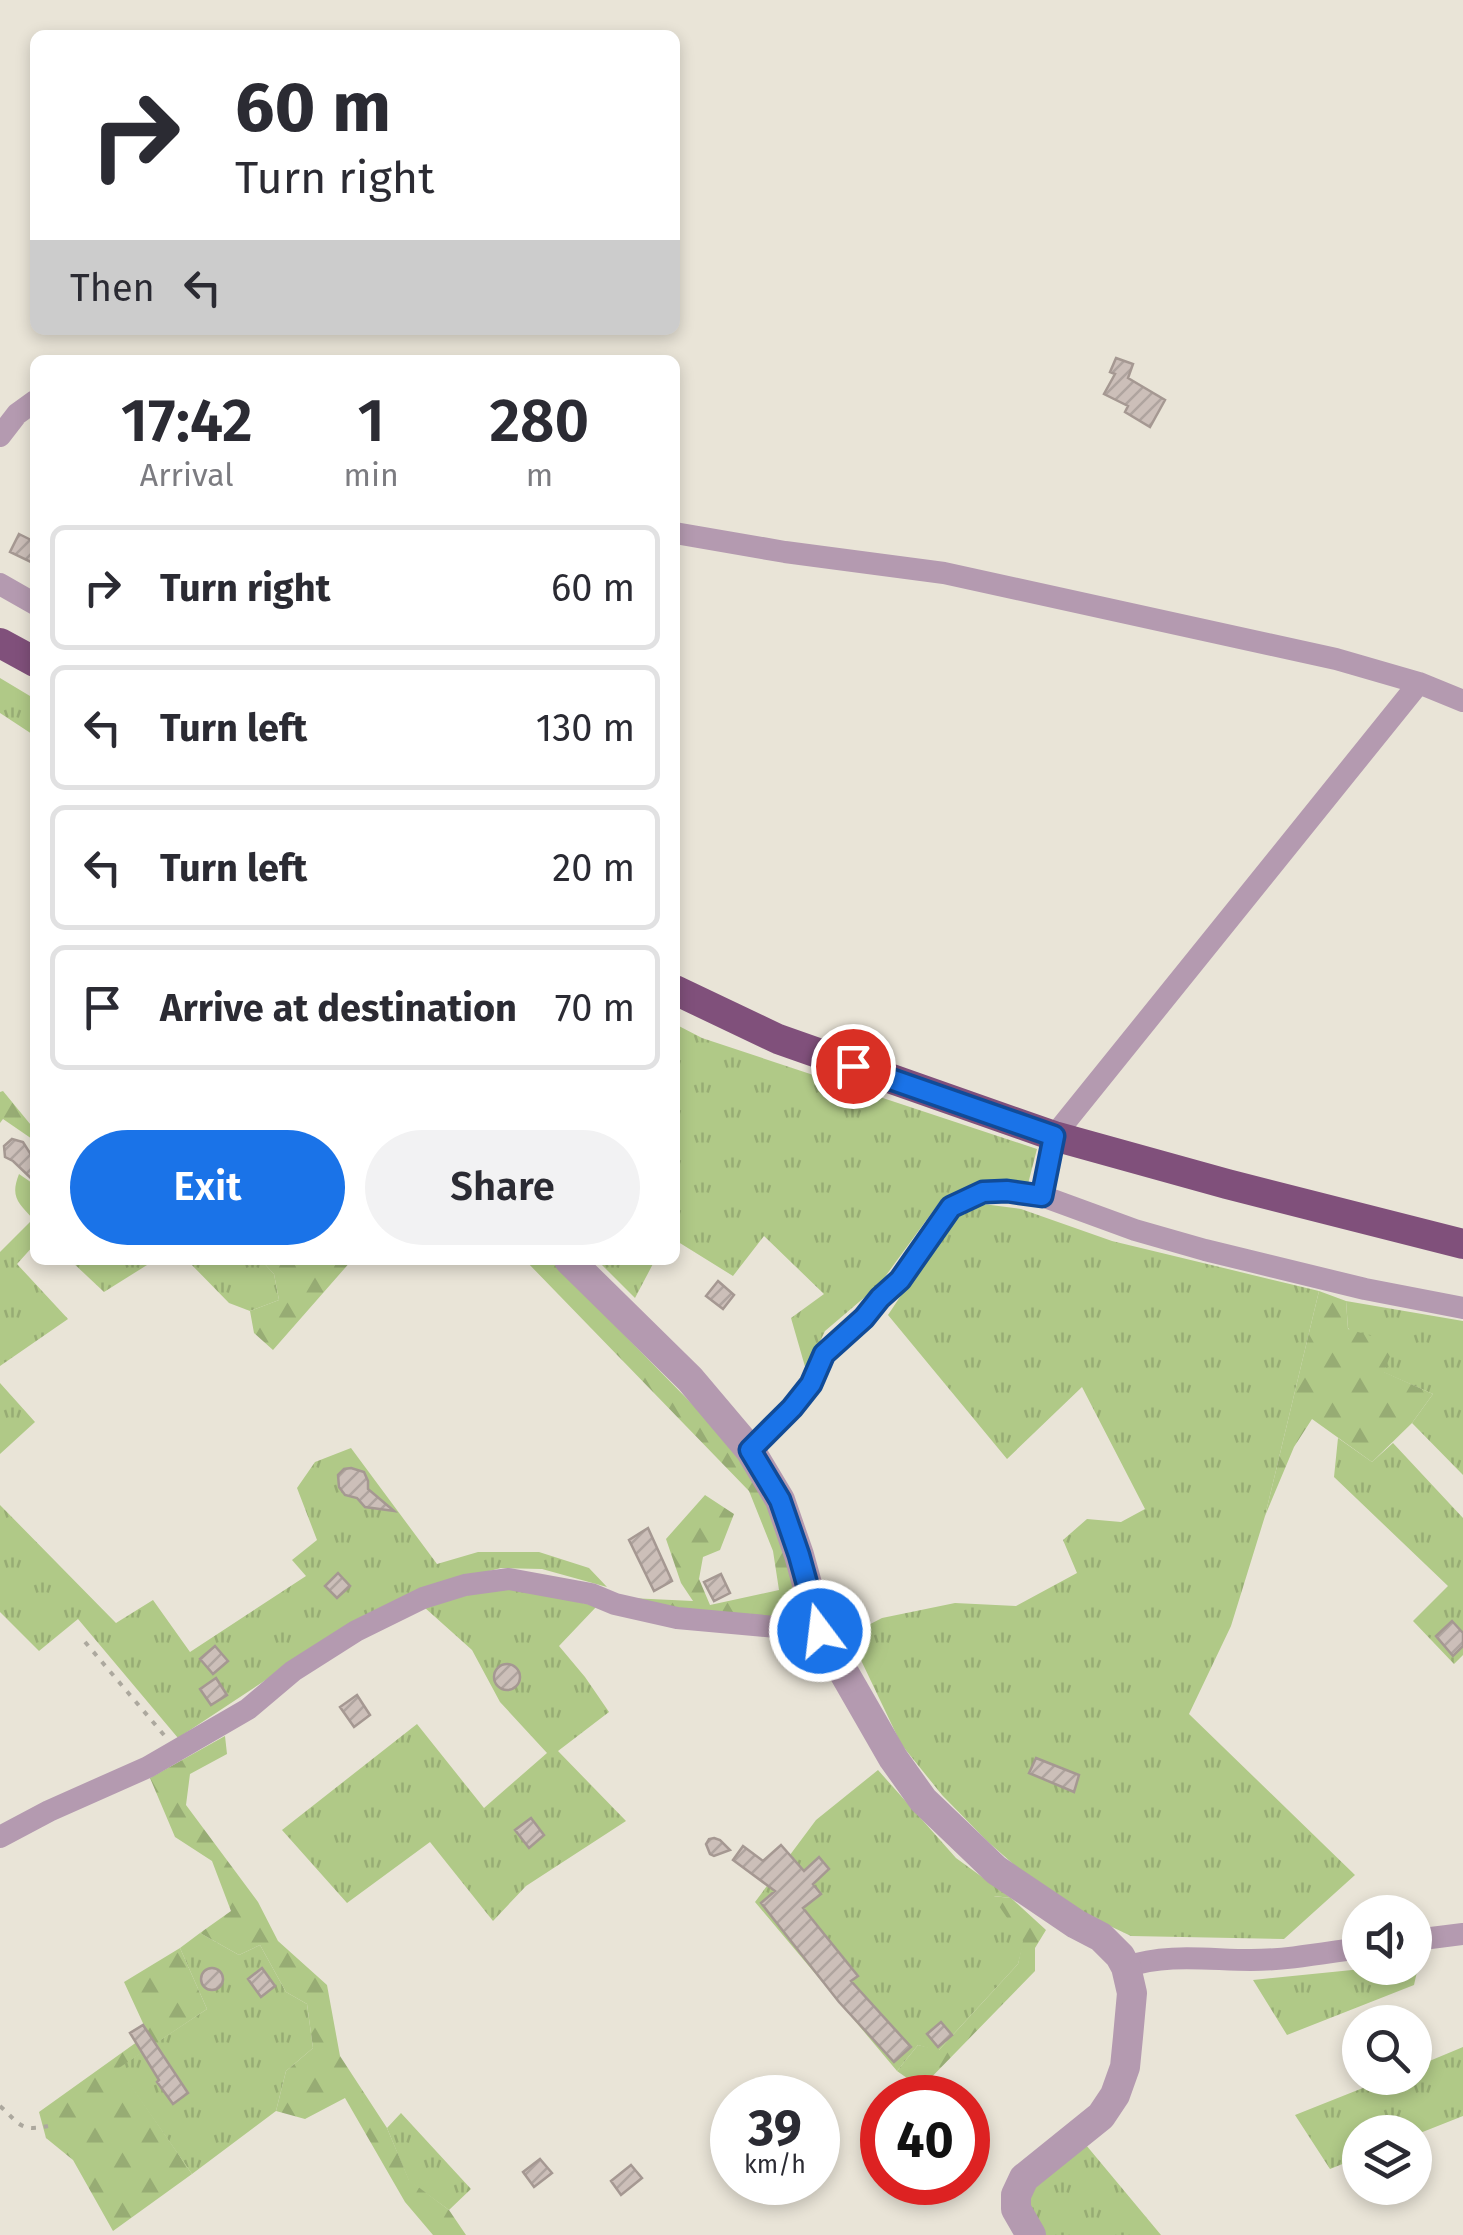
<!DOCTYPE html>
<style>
body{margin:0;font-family:"Fira Sans",sans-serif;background:#f2f2f3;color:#2b2b33;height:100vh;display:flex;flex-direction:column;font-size:38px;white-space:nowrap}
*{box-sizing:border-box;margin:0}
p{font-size:32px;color:#7c7c81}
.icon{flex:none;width:55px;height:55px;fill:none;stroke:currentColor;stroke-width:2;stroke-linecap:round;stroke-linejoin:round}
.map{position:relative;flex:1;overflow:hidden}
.drawer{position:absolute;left:30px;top:355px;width:650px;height:910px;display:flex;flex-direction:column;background:#fff;border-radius:15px;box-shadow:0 5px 15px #0003}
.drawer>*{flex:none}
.hud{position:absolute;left:30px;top:30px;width:650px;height:305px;border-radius:15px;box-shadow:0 5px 15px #0003;background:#fff;color:#2b2b33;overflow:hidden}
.controls{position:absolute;left:1342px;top:1895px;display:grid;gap:20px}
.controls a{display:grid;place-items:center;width:90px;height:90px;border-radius:50%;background:#fff;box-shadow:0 5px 15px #0003;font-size:50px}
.speed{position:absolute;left:710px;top:2075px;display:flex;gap:20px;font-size:50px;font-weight:700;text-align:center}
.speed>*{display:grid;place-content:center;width:130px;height:130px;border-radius:50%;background:#fff;box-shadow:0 5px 15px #0003;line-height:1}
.speed small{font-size:25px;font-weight:400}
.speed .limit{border:15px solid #d22;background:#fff;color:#111}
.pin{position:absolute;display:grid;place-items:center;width:85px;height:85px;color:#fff;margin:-42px;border:5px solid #fff;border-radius:50%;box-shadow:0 2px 10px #0007}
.me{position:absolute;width:110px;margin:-55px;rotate:345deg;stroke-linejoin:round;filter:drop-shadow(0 0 8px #0008)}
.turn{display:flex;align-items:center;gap:35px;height:210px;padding:0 40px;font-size:45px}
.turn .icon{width:130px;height:130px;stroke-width:2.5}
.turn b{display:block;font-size:70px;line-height:85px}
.then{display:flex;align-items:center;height:95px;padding:0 40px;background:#0003;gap:20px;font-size:38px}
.eta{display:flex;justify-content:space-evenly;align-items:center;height:170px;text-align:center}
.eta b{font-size:60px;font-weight:600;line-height:70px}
.cta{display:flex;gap:20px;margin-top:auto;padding:20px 40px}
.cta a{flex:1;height:115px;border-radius:60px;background:#1a73e8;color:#fff;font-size:40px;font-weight:600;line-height:115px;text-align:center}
.cta a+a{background:#f2f2f3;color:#2b2b33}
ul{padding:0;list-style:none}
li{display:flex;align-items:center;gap:30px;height:125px;margin:0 20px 15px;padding:0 20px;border:5px solid #e1e1e2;border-radius:15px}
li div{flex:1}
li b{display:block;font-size:38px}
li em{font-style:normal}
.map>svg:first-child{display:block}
.grass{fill:url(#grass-tufts)}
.forest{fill:url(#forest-firs)}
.building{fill:url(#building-hatch);stroke:#a59892;stroke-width:2.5}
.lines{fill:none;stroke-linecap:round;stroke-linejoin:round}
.path{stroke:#aca89e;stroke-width:4;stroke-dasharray:5 8;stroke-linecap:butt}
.minor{stroke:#b49ab0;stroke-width:22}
.tertiary{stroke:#b49ab0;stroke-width:30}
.trunk{stroke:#80507b;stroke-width:30}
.route-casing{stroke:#114b97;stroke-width:25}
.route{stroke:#1a73e8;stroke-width:18}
</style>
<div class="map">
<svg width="1463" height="2235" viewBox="0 0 1463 2235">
<defs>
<pattern id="grass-tufts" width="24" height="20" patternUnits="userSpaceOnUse" patternTransform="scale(2.5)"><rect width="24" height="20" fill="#b0c987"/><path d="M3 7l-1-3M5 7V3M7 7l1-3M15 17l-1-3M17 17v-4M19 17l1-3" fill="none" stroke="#97ac74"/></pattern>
<pattern id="forest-firs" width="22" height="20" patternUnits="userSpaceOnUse" patternTransform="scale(2.5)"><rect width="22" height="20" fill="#b0c987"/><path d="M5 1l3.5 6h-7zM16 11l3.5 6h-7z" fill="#97ac74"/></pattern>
<pattern id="building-hatch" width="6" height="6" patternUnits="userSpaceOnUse" patternTransform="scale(2.5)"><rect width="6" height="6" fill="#ccbfb9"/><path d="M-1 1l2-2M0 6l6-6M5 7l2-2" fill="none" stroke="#afa49f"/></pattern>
</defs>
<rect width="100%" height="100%" fill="#e9e4d7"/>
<!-- grass -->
<path class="grass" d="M0 678 35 699V736L0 713Z
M675 1024 702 1038 1037 1149 1028 1184 981 1181 941 1200 879 1285 825 1331 806 1370 791 1318 824 1294 764 1236 733 1276 675 1240Z
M19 1174 35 1185V1244L17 1264 68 1319 0 1366V1252L33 1219C18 1202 10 1197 19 1174Z
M983 1204 1021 1209 1112 1241 1319 1291 1265 1516 1231 1626 1189 1714 1355 1875 1284 1939 1131 1936 1074 1909 1028 1877 987 1841 942 1795 901 1744 849 1635 882 1618 955 1603 1016 1606 1077 1573 1063 1540 1087 1519 1121 1522 1145 1509 1082 1387 1007 1459 888 1315 955 1214Z
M70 1260H155L104 1292Z
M187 1260H261L274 1274 279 1300 250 1311 229 1303Z
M597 1260H655L635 1298Z
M1346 1301 1463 1321V1475L1412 1423 1433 1394 1383 1372 1348 1328Z
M0 1383 35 1422 0 1454Z
M1338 1438 1372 1462 1393 1443 1463 1518V1655L1454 1664 1413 1621 1448 1586 1334 1477Z
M351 1448 437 1564 478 1552H539L589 1568 607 1587 542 1569 501 1568 435 1585 355 1621 178 1738 78 1619 39 1651 0 1612V1505L116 1623 153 1600 190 1652 306 1576 292 1560 317 1540 297 1488 315 1462Z
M501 1586 597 1606 559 1646 585 1677 609 1712 558 1751 626 1821 526 1886 493 1921 430 1842 347 1903 282 1830 417 1724 484 1808 547 1753 500 1702 472 1650 424 1607Z
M878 1770 956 1858 1011 1898 994 1896 1024 1941 1018 1964 938 2051 918 2045 897 2071 755 1902 816 1820Z
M200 1933 239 1955 260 1945 286 1992 307 2004 313 2048 286 2071 276 2111 192 2174 118 2068 207 2009 180 1948Z
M1415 1963H1419L1414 1985 1287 2035 1253 1980 1372 1968H1415Z
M1463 2047V2116L1415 2135V2132H1360V2157L1330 2169 1295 2115 1388 2078H1415V2067Z
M401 2113 471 2189 449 2210 409 2181 387 2128Z
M1086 2145 1161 2235H1046L1027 2208 1031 2191Z"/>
<!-- forest -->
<path class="forest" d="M3 1091 35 1130V1141L3 1119 0 1123V1092Z
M261 1260H352L273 1350 254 1333 250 1311 279 1300 274 1274Z
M525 1260H551L745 1458 786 1535 797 1587 794 1612 764 1619 678 1612 630 1598 693 1601 681 1583 666 1539 705 1495 734 1514 720 1550 703 1557 699 1579 710 1605 779 1590 773 1551 749 1491Z
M1319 1291 1346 1301 1348 1329 1395 1343 1384 1372 1433 1394 1412 1423 1372 1462 1312 1419 1294 1447 1265 1516Z
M225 1736 227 1754 190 1774 186 1805 258 1902 278 1941 327 1985 340 2056 387 2128 409 2180 449 2210 466 2235H433L405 2202 345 2098 305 2119 276 2111 286 2071 313 2048 307 2004 286 1992 260 1945 239 1955 200 1933 231 1911 212 1861 175 1837 150 1778Z
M992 1896 1011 1898 1046 1930 1035 1948V1971L921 2088 897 2071 918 2045 939 2050 1018 1964 1023 1941Z
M180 1948 207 2009 119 2068 192 2174 113 2231 73 2160 46 2138 39 2112 148 2034 124 1982Z"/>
<!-- building -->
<path class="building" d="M1116 358 1133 364 1128 378 1165 400 1150 427 1125 412 1128 406 1104 394 1115 374 1110 372Z
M19 534 35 542V564L10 552Z
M12 1139 23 1142 35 1161V1182L13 1161 5 1157 4 1146Z
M718 1281 734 1295 723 1309 706 1296Z
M351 1468 364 1472 368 1481V1489L394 1511 365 1507 357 1498 345 1495 339 1487 338 1475 344 1469Z
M648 1528 672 1581 654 1591 629 1540Z
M338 1573 350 1586 337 1598 325 1586Z
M721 1574 730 1593 714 1601 704 1582Z
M1452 1621 1463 1633V1646L1453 1656 1436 1636Z
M215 1646 228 1661 213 1674 200 1659Z
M494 1677a13 13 0 1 1 26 0a13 13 0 1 1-26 0Z
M216 1678 227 1695 211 1705 200 1689Z
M357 1695 370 1715 354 1727 340 1707Z
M1036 1758 1079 1775 1074 1792 1029 1773Z
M531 1818 544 1835 529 1848 515 1830Z
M714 1838 720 1840 730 1850 714 1856 710 1854 706 1844 709 1839Z
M781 1845 804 1871 819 1857 829 1869 813 1884 821 1894 803 1908 858 1976 851 1981 911 2047 894 2062 839 2002 761 1903 775 1891 733 1860 743 1846 763 1861Z
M201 1979a11 11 0 1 1 22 0a11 11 0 1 1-22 0Z
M262 1968 275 1986 261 1997 248 1979Z
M941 2022 952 2035 938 2047 927 2034Z
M143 2025 188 2093 173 2104 157 2082 159 2080 130 2033Z
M540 2159 552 2173 534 2187 523 2172Z
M631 2165 642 2178 621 2195 611 2181Z"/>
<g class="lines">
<!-- path -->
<path class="path" d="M85 1642 164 1735
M0 2106C20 2124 20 2132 48 2126"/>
<!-- minor -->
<path class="minor" d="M0 436 17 414 35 401
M675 533 785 552 944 573 1336 659 1419 683 1463 701
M0 584 35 604
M1042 1196 1054 1136 1419 683
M750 1450 792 1408 811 1384 824 1354 864 1317 880 1298 899 1280 951 1207 983 1192 1007 1191 1042 1196 1135 1230 1205 1250 1365 1289 1463 1308
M0 1837 49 1811 148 1767 248 1709 293 1671 356 1631 423 1598 465 1585 509 1579 591 1594 615 1604 677 1618 820 1631
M1415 1940 1463 1934
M1126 1967C1167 1953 1209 1960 1251 1960 1288 1960 1324 1953 1360 1948"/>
<!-- tertiary -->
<path class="tertiary" d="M569 1260 690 1379 750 1450 780 1500 799 1555 820 1631 893 1758 923 1800 996 1870 1076 1924 1101 1937 1120 1956 1126 1967 1132 1993 1128 2037 1125 2067 1115 2095 1101 2116 1024 2178 1016 2195V2209L1031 2235"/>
<!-- trunk -->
<path class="trunk" d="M0 643 35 662
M675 990 778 1039 1054 1136 1227 1184 1463 1244"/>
</g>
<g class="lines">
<!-- route casing -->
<g class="route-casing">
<path id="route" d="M820 1631 799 1555 780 1500 750 1450 792 1408 811 1384 824 1354 864 1318 880 1298 900 1280 951 1207 983 1192 1007 1191 1042 1196 1054 1136 853 1066"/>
</g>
<!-- route -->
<use href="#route" class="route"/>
</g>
</svg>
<div class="controls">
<a><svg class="icon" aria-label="sound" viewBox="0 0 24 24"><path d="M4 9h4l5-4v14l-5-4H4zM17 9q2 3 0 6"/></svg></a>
<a><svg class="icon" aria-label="search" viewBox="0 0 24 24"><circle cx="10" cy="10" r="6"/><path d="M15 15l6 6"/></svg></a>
<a><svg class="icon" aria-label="layers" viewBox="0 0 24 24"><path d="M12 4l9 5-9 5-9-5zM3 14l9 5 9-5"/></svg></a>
</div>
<div class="speed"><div>39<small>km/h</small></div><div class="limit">40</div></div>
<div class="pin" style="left:853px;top:1066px;background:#d93025"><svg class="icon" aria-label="arrive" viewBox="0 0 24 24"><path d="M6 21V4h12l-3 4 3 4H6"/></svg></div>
<svg class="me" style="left:820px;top:1631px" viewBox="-20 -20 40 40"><circle r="17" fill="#1a73e8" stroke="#fff" stroke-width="3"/><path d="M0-11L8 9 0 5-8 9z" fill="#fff"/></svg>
<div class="hud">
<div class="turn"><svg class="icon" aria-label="right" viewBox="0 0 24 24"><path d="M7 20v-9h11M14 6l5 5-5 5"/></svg><div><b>60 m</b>Turn right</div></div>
<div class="then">Then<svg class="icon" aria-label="left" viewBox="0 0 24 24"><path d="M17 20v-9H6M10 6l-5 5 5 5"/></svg></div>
</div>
<section class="drawer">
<div class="eta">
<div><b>17:42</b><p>Arrival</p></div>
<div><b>1</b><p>min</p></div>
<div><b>280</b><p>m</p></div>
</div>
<ul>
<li><svg class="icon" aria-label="right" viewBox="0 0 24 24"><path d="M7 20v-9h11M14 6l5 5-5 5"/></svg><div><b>Turn right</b></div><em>60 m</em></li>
<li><svg class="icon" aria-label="left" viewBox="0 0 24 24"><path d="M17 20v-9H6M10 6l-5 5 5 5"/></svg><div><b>Turn left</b></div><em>130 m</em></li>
<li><svg class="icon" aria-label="left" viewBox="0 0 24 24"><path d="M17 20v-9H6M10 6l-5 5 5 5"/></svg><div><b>Turn left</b></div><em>20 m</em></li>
<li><svg class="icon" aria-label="arrive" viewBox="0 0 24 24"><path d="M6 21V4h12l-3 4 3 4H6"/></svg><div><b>Arrive at destination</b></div><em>70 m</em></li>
</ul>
<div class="cta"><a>Exit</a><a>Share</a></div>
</section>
</div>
